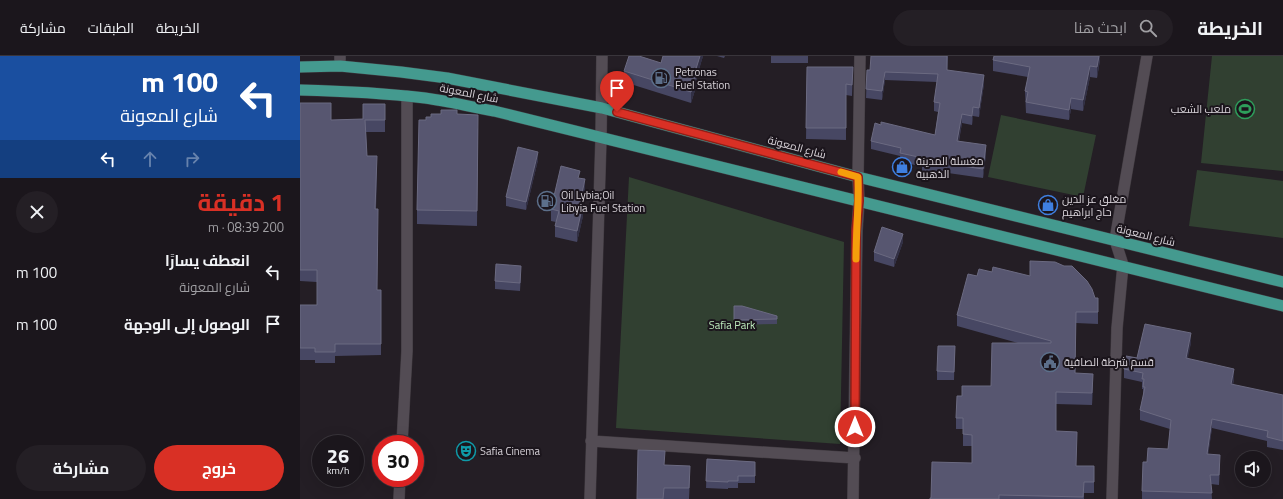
<!DOCTYPE html>
<html lang="ar">
<meta charset="utf-8">
<style>
body{margin:0;font-family:"Titillium Web",Cairo,sans-serif;background:#241f25;color:#f1f3f6;direction:rtl;height:100vh;display:flex;flex-direction:column;font-size:15px;white-space:nowrap}
*{box-sizing:border-box;margin:0}
p{font-size:13px;color:#a09fa3}
.icon{flex:none;width:22px;height:22px;fill:none;stroke:currentColor;stroke-width:2;stroke-linecap:round;stroke-linejoin:round}
.map{position:relative;flex:1;overflow:hidden;direction:ltr}
.side{display:flex;flex-direction:column;background:#1b161c;width:300px}
.side>*{flex:none}
.hud{background:#1a4fa0;color:#fff;overflow:hidden}
.fabs{position:absolute;left:935px;top:395px;display:grid;gap:8px}
.fabs a{display:grid;place-items:center;width:36px;height:36px;border-radius:50%;background:#1b161c;box-shadow:0 4px 16px #0002,0 0 0 1px #39353b;font-size:20px}
.speed{position:absolute;left:12px;top:379px;display:flex;gap:8px;font-size:20px;font-weight:700;text-align:center}
.speed>*{display:grid;place-content:center;width:52px;height:52px;border-radius:50%;background:#1b161c;box-shadow:0 4px 16px #0002,0 0 0 1px #39353b;line-height:1}
.speed small{font-size:10px;font-weight:400}
.speed .limit{border:6px solid #d22;background:#fff;color:#111}
.pin{position:absolute;display:grid;place-items:center;width:34px;height:34px;color:#fff;margin:-41px -17px;border-radius:50% 50% 50% 0;rotate:-45deg;box-shadow:0 0 4px #0007}
.pin .icon{rotate:45deg}
.me{position:absolute;width:44px;margin:-22px;rotate:0deg;stroke-linejoin:round;filter:drop-shadow(0 0 3px #0008)}
.turn{display:flex;align-items:center;gap:14px;height:84px;padding:0 16px;font-size:18px}
.turn .icon{width:52px;height:52px;stroke-width:2.5}
.turn b{display:block;font-size:28px;line-height:34px}
.lanes{display:flex;align-items:center;height:38px;padding:0 16px;background:#0003;justify-content:center;gap:20px;direction:ltr}
.lanes .off{opacity:.35}
.round{display:grid;place-items:center;flex:none;width:42px;height:42px;border-radius:21px;background:#241f25}
.head{display:flex;align-items:center;justify-content:space-between;height:68px;padding:0 16px}
h1{font-size:24px;font-weight:700;line-height:30px;color:#d93025}
.cta{display:flex;gap:8px;margin-top:auto;padding:8px 16px}
.cta a{flex:1;height:46px;border-radius:24px;background:#d93025;color:#fff;font-size:16px;font-weight:700;line-height:46px;text-align:center}
.cta a+a{background:#241f25;color:#f1f3f6}
ul{padding:0;list-style:none}
li{display:flex;align-items:center;gap:12px;height:52px;padding:0 16px}
li div{flex:1}
li b{display:block;font-size:15px}
li em{font-style:normal}
header{display:flex;align-items:center;gap:24px;box-sizing:border-box;height:56px;padding:0 20px;background:#1b161c;border-bottom:1px solid #39353b}
header strong{font-size:19px}
nav{display:flex;gap:22px;margin-inline-start:auto;font-size:14px}
.search{width:280px;height:36px;background:#241f25;display:flex;align-items:center;gap:10px;box-sizing:border-box;padding:0 14px;border-radius:22px;color:#a09fa3;font-size:15px}
main{display:flex;flex:1;min-height:0}
.map>svg:first-child{display:block}
.green{fill:#314031}
.lines{fill:none;stroke-linecap:round;stroke-linejoin:round}
.minor-casing{stroke:#3f393f;stroke-width:12}
.trunk-casing{stroke:#3f393f;stroke-width:12}
.minor{stroke:#534c54;stroke-width:11}
.trunk{stroke:#449a8f;stroke-width:11}
.wall{fill:#474763}
.shaded-wall{fill:#323045}
.building{fill:#575670;stroke:#6b6a81}
.route-casing{stroke:#8d1f18;stroke-width:10}
.route{stroke:#d93025;stroke-width:7}
.slow{stroke:#f59e0b;stroke-width:7}
.labels{text-anchor:middle;dominant-baseline:central;stroke-width:4;stroke-linejoin:round;paint-order:stroke}
.poi-label{font-size:11px;fill:#dad5db;stroke:#1b151c;text-anchor:start}
.street-label{font-size:11px;fill:#dad5db;stroke:#1b151c}
.park-label{font-size:11px;fill:#bfedbe;stroke:#1b151c}
</style>
<header>
<strong>الخريطة</strong>
<div class="search"><svg class="icon" aria-label="search" viewBox="0 0 24 24"><circle cx="10" cy="10" r="6"/><path d="M15 15l6 6"/></svg>ابحث هنا</div>
<nav><a>الخريطة</a><a>الطبقات</a><a>مشاركة</a></nav>
</header>
<main>
<div class="map">
<svg width="983" height="443" viewBox="0 0 983 443">
<rect width="100%" height="100%" fill="#241e25"/>
<!-- green -->
<path class="green" d="M912 0H983V115L901 107Z
M701 59 796 79 783 141 688 121Z
M897 114 983 125V182L889 170Z
M329 121 544 186 540 388 316 372Z"/>
<g class="lines">
<!-- minor casing -->
<g class="minor-casing">
<path id="minor" d="M40 10V0
M291 385 555 402
M102 388 107 295V40
M99 443 100 422
M290 443 301 82 302 0
M553 443 557 175 559 145 558 121 560 0
M812 443 817 272 823 209 815 184 847 0"/>
</g>
<!-- trunk casing -->
<g class="trunk-casing">
<path id="trunk" d="M0 11 40 10 101 16 147 22 302 52 558 121 983 226
M0 34C42 35 83 37 125 42 148 45 171 51 194 55L983 250"/>
</g>
<!-- minor -->
<use href="#minor" class="minor"/>
<!-- trunk -->
<use href="#trunk" class="trunk"/>
</g>
<!-- wall -->
<path class="wall" d="M363 0H403L397 20V28L391 47 324 26V15L361 7Z
M417 0H425L424 2Z
M471 0H508V7H471Z
M648 0 647 14 684 28 679 61 673 60 672 69 662 67 659 85 686 98 683 122 648 117 647 120 622 116V111L600 105V100L571 93V85L581 69 635 79 638 56 634 55V46L637 26 585 24 582 44 566 42 567 14H570Z
M800 0V4L797 22 790 21 783 55 771 53 769 64 726 57 725 35 728 21 693 15V4Z
M507 11H553L552 40 546 39V84L506 83Z
M0 47 31 64 63 63 85 48V76H66L67 100 77 112 76 153 77 234H81V299L35 300V307H15V304H0V249H17V226L0 225Z
M157 58 178 73 177 170 117 168V154L126 64 131 61Z
M238 104 226 154 206 150V141Z
M280 122 285 135 282 148 283 160 277 186 255 181V170L256 166 251 165V153Z
M603 186 594 211 574 205V196Z
M221 218 220 235 195 233V225Z
M677 220 795 242H798V268L776 267 775 317 793 329 792 349 756 348V375L776 410H794V437H784V443H630L672 407V390H663V373H656V362L662 340 691 330 718 287 657 270V259Z
M434 250 477 260V268L434 269Z
M891 287 887 302 934 323 933 329 983 339V394L967 391V385L912 372 908 398 920 408 919 429 911 428 912 443H842V435L847 406 868 393 870 373 840 364V354L843 341V333H842V326L824 322V313Z
M655 290 654 324H637V315Z
M407 403 455 406V427H438V432H428V433L406 432Z
M365 409 390 421 389 443H337Z"/>
<!-- shaded-wall -->
<path class="shaded-wall" d="M400 0H403L397 20V28L391 47V36L395 16Z
M799 0H800V4L797 22V11Z
M790 10V21L783 55V44Z
M585 16V24L582 44V35Z
M684 19V28L679 61V52Z
M771 42V53L769 64V54Z
M673 51V60L672 69V60Z
M662 58V67L657 94V85Z
M686 89V98L683 122V113Z
M238 96V104L226 154V146Z
M77 100V112L75 165V153Z
M285 123V135L280 159V147Z
M283 148V160L277 186V175Z
M603 178V186L594 211V203Z
M891 277V287L886 312V302Z
M934 313V323L931 338V328Z
M793 318V329L792 349V337Z
M912 363V372L907 408V398Z"/>
<!-- building -->
<path class="building" d="M329 0H339L361 7 363 0H400L395 16H397L391 36 324 15Z
M571 0H647V14L684 19 679 52 673 51 672 60 662 58 657 85 686 89 683 113 648 108 647 111 622 107 623 102 600 97 601 92 571 85 575 67 581 69V66L635 79 640 47 634 46 638 18 585 16 582 35 566 33 567 14H570Z
M694 0H799L797 11 790 10 783 44 771 42 769 54 726 46 728 36 725 35 730 11 693 4Z
M507 11H553L552 29 546 28V72H506Z
M0 47H31V64L63 63V48H85V64H65L67 100H77L75 153H78L77 234H81V288H35V296H15V292H0V249H17V214H0Z
M141 54H157V58L178 59 177 155 117 154 119 64H126V61H131V58H141Z
M218 91 238 96 226 146 206 141Z
M261 110 280 115 278 122 285 123 280 147 283 148 277 175 255 170 259 155 251 153Z
M582 171 603 178 594 203 574 196Z
M730 205 755 206 764 210H772L787 225 792 233 795 242H798V256H776L775 317 793 318 792 337 756 336V375L777 376 776 410H794V426H784L783 441 699 439V443H630V442H631L632 406 672 407V379L663 378V362H656L657 340H662V330H691L692 287H751V285L657 259 668 218 677 220 679 213 692 216 693 211 730 220Z
M196 208 221 210 220 227 195 225Z
M434 250H442L477 260V263L434 264Z
M845 268 891 277 886 302 934 313 931 328 983 339V385L967 381 968 375 912 363 907 398 920 399 919 419H910L912 437 842 435 843 406H847L848 392 868 393 871 364 840 354 845 331H843L844 323H842L843 317 824 313 826 300 837 302Z
M638 290H655L654 316 637 315Z
M338 394 365 395 364 409 390 410 389 432H364L363 443H337Z
M407 403 455 406V420H438V425H428V426L406 425Z"/>
<g class="lines">
<!-- route casing -->
<g class="route-casing">
<path id="route" d="M317 56 558 121 559 145 556 175 555 371"/>
</g>
<!-- route -->
<use href="#route" class="route"/>
<!-- slow -->
<path class="slow" d="M541 116 558 121C559 148 556 176 556 203"/>
</g>
<!-- icons -->
<defs>
<g id="fuel-ring" transform="scale(1)"><circle r="9.5" fill="#1b151c" stroke="#5c6f8a" stroke-width="1.5"/><path d="M-5.5-6h7V0h2V4h1.3V-2.5L3-4.5l.8-.8L6-3V5H2.5V1h-1V6h-7ZM-4.2-4.7v3.2H.2V-4.7Z" fill="#5c6f8a"/></g>
<g id="stadium-ring" transform="scale(1)"><circle r="9.5" fill="#1b151c" stroke="#2e9e5b" stroke-width="1.5"/><path d="M0-5a6.5 5 0 1 0 0 10a6.5 5 0 1 0 0-10ZM-3.5-1.8h7v3.6h-7Z" fill="#2e9e5b"/></g>
<g id="shop-ring" transform="scale(1)"><circle r="9.5" fill="#1b151c" stroke="#3f7fe0" stroke-width="1.5"/><path d="M-5-2.5h2.3a2.7 3.5 0 0 1 5.4 0H5L5.5 6h-11ZM-1.5-2.5h3a1.5 2.3 0 0 0-3 0Z" fill="#3f7fe0"/></g>
<g id="civic-ring" transform="scale(1)"><circle r="9.5" fill="#1b151c" stroke="#5c6f8a" stroke-width="1.5"/><path d="M-.6-6.5H3V-4.5H.6V-3L4-1V1h2V6H-6V1h2V-1L-.6-3ZM-1.2 2.5V6h2.4V2.5Z" fill="#5c6f8a"/></g>
<g id="theatre-ring" transform="scale(1)"><circle r="9.5" fill="#1b151c" stroke="#0f9aa8" stroke-width="1.5"/><path d="M-5-5.5Q0-4 5-5.5V0Q5 5 0 6Q-5 5-5 0ZM-3.3-2.5H-1v1.5H-3.3ZM1-2.5H3.3v1.5H1ZM-2.8 1Q0 5.5 2.8 1Z" fill="#0f9aa8"/></g>
</defs>
<g fill-rule="evenodd">
<use href="#fuel-ring" x="361" y="22"/>
<use href="#stadium-ring" x="945" y="53"/>
<use href="#shop-ring" x="602" y="111"/>
<use href="#fuel-ring" x="247" y="145"/>
<use href="#shop-ring" x="748" y="149"/>
<use href="#civic-ring" x="750" y="306"/>
<use href="#theatre-ring" x="166" y="395"/>
</g>
<g class="labels">
<!-- poi labels -->
<g class="poi-label">
<text x="375" y="16">Petronas<tspan x="375" dy="13">Fuel Station</tspan></text>
<text x="931" y="53" text-anchor="end">ملعب الشعب</text>
<text x="616" y="105">مغسلة المدينة<tspan x="616" dy="13">الذهبية</tspan></text>
<text x="261" y="139">Oil Lybia;Oil<tspan x="261" dy="13">Libyia Fuel Station</tspan></text>
<text x="762" y="143">مغلق عز الدين<tspan x="762" dy="13">حاج ابراهيم</tspan></text>
<text x="764" y="306">قسم شرطة الصافية</text>
<text x="180" y="395">Safia Cinema</text>
</g>
<!-- street labels -->
<g class="street-label">
<text transform="translate(169 37) rotate(11)">شارع المعونة</text>
<text transform="translate(497 91) rotate(15)">شارع المعونة</text>
<text transform="translate(846 179) rotate(14)">شارع المعونة</text>
</g>
<!-- park labels -->
<g class="park-label">
<text x="432" y="269">Safia Park</text>
</g>
</g>
</svg>
<div class="fabs">
<a><svg class="icon" aria-label="sound" viewBox="0 0 24 24"><path d="M4 9h4l5-4v14l-5-4H4zM17 9q2 3 0 6"/></svg></a>
</div>
<div class="speed"><div>26<small>km/h</small></div><div class="limit">30</div></div>
<div class="pin" style="left:317px;top:56px;background:#d93025"><svg class="icon" aria-label="arrive" viewBox="0 0 24 24"><path d="M6 21V4h12l-3 4 3 4H6"/></svg></div>
<svg class="me" style="left:555px;top:371px" viewBox="-20 -20 40 40"><circle r="17" fill="#d93025" stroke="#fff" stroke-width="3"/><path d="M0-11L8 9 0 5-8 9z" fill="#fff"/></svg>
</div>
<section class="side">
<div class="hud">
<div class="turn"><svg class="icon" aria-label="left" viewBox="0 0 24 24"><path d="M17 20v-9H6M10 6l-5 5 5 5"/></svg><div><b>100 m</b>شارع المعونة</div></div>
<div class="lanes"><svg class="icon" aria-label="left" viewBox="0 0 24 24"><path d="M17 20v-9H6M10 6l-5 5 5 5"/></svg><svg class="icon off" aria-label="ahead" viewBox="0 0 24 24"><path d="M12 20V5M6 11l6-6 6 6"/></svg><svg class="icon off" aria-label="right" viewBox="0 0 24 24"><path d="M7 20v-9h11M14 6l5 5-5 5"/></svg></div>
</div>
<div class="head"><div><h1>1 دقيقة</h1><p>200 m · 08:39</p></div><a class="round"><svg class="icon" aria-label="close" viewBox="0 0 24 24"><path d="M6 6l12 12M18 6L6 18"/></svg></a></div>
<ul>
<li><svg class="icon" aria-label="left" viewBox="0 0 24 24"><path d="M17 20v-9H6M10 6l-5 5 5 5"/></svg><div><b>انعطف يسارًا</b><p>شارع المعونة</p></div><em>100 m</em></li>
<li><svg class="icon" aria-label="arrive" viewBox="0 0 24 24"><path d="M6 21V4h12l-3 4 3 4H6"/></svg><div><b>الوصول إلى الوجهة</b></div><em>100 m</em></li>
</ul>
<div class="cta"><a>خروج</a><a>مشاركة</a></div>
</section>
</main>
